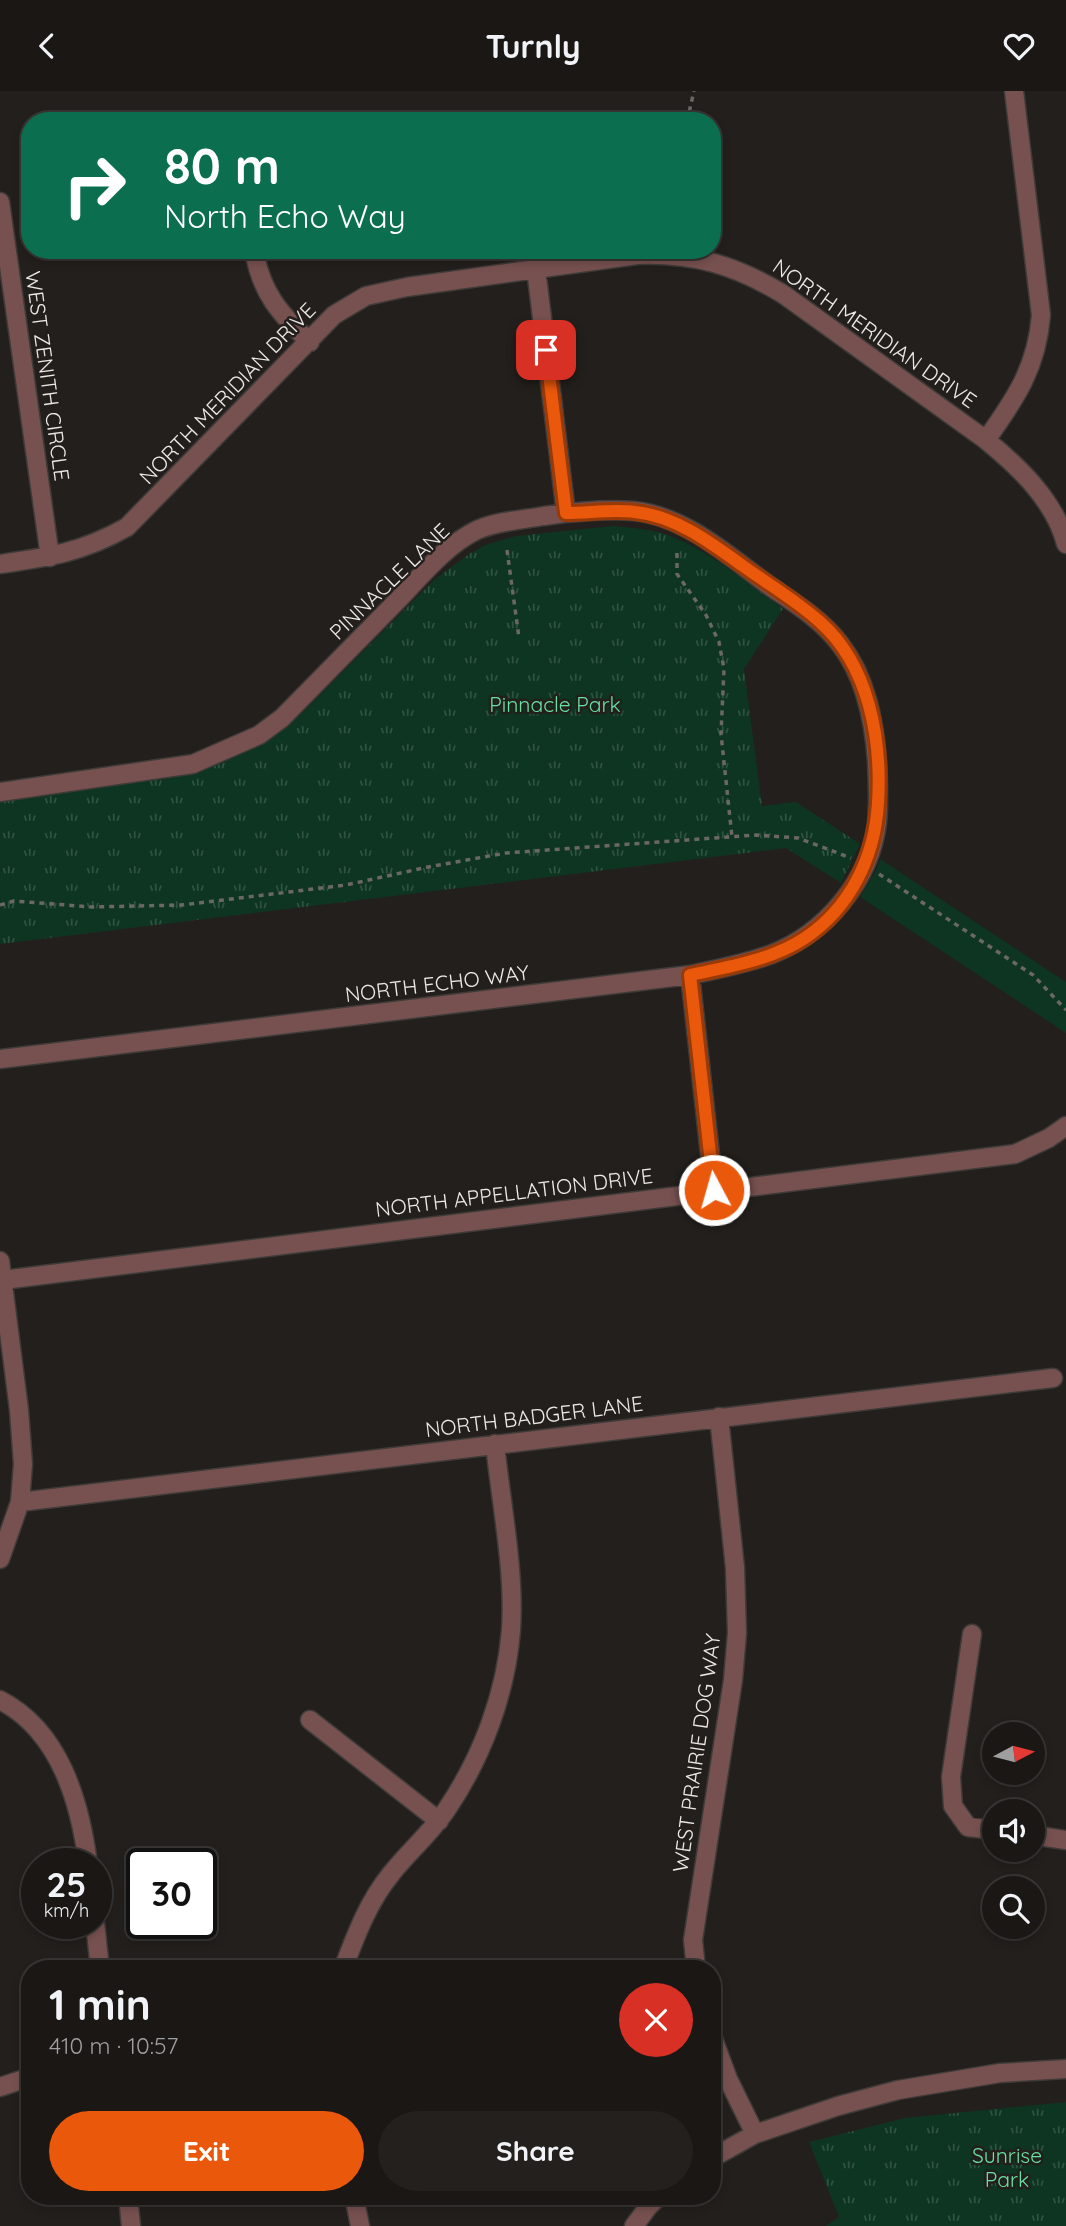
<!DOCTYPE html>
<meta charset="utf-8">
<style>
body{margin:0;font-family:Quicksand,sans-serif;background:#23201e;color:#f1f3f6;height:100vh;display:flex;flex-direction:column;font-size:26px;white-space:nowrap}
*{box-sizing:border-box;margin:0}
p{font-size:23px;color:#9f9fa0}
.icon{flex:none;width:38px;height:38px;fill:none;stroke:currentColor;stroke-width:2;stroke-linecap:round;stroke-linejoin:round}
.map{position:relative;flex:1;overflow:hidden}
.panel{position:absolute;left:21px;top:1869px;width:700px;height:245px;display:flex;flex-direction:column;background:#1a1715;border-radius:28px;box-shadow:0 4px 10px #0003,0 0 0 2px #383634}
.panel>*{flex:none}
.hud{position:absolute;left:21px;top:21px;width:700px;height:147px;border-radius:28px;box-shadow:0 4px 10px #0003,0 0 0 2px #383634;background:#0b6e4f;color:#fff;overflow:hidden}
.needle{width:46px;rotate:83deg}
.fabs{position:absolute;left:982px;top:1631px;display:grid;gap:14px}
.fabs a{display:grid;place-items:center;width:63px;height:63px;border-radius:50%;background:#1a1715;box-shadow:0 4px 10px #0003,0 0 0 2px #383634;font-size:35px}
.speed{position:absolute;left:21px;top:1757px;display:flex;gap:14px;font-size:35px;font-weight:700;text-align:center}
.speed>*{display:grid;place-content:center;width:91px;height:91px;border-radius:50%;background:#1a1715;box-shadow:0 4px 10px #0003,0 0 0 2px #383634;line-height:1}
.speed small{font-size:18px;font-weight:400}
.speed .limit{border:4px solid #111;border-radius:10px;background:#fff;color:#111}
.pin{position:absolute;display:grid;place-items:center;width:60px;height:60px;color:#fff;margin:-30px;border-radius:14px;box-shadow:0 4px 10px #0006}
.me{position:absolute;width:77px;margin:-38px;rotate:354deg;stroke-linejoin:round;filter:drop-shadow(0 0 5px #0008)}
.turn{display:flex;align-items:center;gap:24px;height:147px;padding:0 28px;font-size:32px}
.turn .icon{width:91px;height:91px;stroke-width:2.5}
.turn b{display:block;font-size:49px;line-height:60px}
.round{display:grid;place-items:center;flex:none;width:74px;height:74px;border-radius:37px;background:#23201e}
.summary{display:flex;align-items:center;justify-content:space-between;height:119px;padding:0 28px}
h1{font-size:42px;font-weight:800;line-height:52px}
.cta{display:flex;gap:14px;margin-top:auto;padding:14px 28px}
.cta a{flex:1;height:80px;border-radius:42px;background:#ea580c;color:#fff;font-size:28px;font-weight:800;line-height:80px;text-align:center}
.cta a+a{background:#23201e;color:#f1f3f6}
header{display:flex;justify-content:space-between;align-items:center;height:91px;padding:0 28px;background:#1a1715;font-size:32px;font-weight:800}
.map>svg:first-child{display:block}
.green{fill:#0d3521}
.park{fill:url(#park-tufts)}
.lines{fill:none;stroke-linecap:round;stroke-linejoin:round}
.minor-casing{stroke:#3f3b38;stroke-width:21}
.path{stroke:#6b6764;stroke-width:3.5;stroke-dasharray:5 5;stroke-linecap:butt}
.minor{stroke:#775150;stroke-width:18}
.route-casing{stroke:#983908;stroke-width:18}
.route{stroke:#ea580c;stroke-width:12}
.labels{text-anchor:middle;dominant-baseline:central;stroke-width:5;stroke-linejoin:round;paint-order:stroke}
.street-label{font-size:21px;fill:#ece9e7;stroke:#231f1c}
.park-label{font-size:21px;fill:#67e1a2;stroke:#231f1c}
</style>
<header><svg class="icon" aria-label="back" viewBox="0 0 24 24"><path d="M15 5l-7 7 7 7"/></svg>Turnly<svg class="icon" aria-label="heart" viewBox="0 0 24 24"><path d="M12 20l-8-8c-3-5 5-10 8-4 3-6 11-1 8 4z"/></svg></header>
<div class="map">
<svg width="1066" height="2135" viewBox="0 0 1066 2135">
<defs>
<pattern id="park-tufts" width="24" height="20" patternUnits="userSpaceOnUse" patternTransform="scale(1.75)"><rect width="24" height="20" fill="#0d3521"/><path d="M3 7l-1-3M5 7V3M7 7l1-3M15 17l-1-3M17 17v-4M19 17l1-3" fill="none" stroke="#305241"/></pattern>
</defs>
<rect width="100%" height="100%" fill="#231f1c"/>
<!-- green -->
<path class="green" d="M880 768 1066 891V942L860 806 875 781Z"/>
<!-- park -->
<path class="park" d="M612 435C633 437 655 438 675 447 714 463 749 494 783 518L744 578 762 715 796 711 860 753 841 792 786 757 0 853V707L165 688 220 673 267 650 302 622 434 489 469 463 485 454 516 445Z
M1066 2011V2135H826L839 2126 809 2051 905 2027Z"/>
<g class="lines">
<!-- minor casing -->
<g class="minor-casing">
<path id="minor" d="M0 111 50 466
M254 159C261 202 280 223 310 251
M536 178 566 422
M986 349C1016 307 1037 276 1041 224L1014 0
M0 473C50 466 83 461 127 436L334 224 366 205 407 196 637 164C694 162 735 174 783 203L986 349C1019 376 1055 410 1066 453
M0 701 193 673 259 644 282 627C320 588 359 549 397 510 421 485 446 454 477 439 497 430 522 429 544 425 572 421 605 418 634 420 686 425 731 467 771 496 796 513 822 529 840 553 866 586 874 630 877 670 878 691 879 712 877 732 870 790 825 842 772 863 745 873 717 878 690 884L0 968
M690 884 714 1099
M0 1170 19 1319 23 1373 20 1411 0 1468
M3 1189 1015 1063 1049 1047 1066 1035
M20 1411 1053 1287
M972 1543 951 1686 953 1715 968 1736 994 1739
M0 1609C60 1640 80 1711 88 1773
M310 1629 439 1730
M1032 1744 1066 1749
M95 1832 100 1878
M343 1878C356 1844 368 1811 391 1783 409 1760 431 1742 447 1718 482 1666 506 1603 511 1539 515 1479 501 1413 495 1353
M696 1878 693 1849 733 1589 737 1542 735 1477 719 1326
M712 1945 728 1988 755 2043
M0 1996 30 1986
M712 2067 755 2043 838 2015 898 1999 1000 1982 1066 1978
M128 2105 131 2135
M354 2105 360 2135
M634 2135 648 2116 659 2105"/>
</g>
<!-- path -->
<path class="path" d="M687 30 694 0
M507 459 519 547
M677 462V483L706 524 719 551 724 578 721 643 732 746
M879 783 1033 884 1066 919
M0 814 14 810 92 816 182 814 346 794 428 776 506 762 756 744 798 747 851 767"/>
<!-- minor -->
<use href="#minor" class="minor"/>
</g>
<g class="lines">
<!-- route casing -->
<g class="route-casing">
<path id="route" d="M546 259 566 422C589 422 613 418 635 421 676 425 711 452 743 475 768 493 797 510 820 531 869 574 882 649 878 712 875 765 851 816 805 847 772 869 728 876 690 884L714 1099"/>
</g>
<!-- route -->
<use href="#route" class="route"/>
</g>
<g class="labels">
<!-- street labels -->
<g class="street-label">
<text transform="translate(875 242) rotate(35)">NORTH MERIDIAN DRIVE</text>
<text transform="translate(48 285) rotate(82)">WEST ZENITH CIRCLE</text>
<text transform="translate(227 302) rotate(-46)">NORTH MERIDIAN DRIVE</text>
<text transform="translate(389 490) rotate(-44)">PINNACLE LANE</text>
<text transform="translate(437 892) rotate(-7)">NORTH ECHO WAY</text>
<text transform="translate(514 1101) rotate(-7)">NORTH APPELLATION DRIVE</text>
<text transform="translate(534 1325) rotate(-7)">NORTH BADGER LANE</text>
<text transform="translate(696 1662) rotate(-82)">WEST PRAIRIE DOG WAY</text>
</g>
<!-- park labels -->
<g class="park-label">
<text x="555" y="613">Pinnacle Park</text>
<text x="1007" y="2064">Sunrise<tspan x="1007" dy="24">Park</tspan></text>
</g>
</g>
</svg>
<div class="fabs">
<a><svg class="needle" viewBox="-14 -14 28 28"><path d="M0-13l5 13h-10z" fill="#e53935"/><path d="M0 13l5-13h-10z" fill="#9f9fa0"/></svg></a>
<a><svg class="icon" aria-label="sound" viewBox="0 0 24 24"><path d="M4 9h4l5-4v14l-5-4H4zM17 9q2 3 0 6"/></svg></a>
<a><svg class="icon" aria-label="search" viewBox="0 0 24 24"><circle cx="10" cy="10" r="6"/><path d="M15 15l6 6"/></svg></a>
</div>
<div class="speed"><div>25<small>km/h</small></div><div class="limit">30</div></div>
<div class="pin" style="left:546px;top:259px;background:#d93025"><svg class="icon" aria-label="arrive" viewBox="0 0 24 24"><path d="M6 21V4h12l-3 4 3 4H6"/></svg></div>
<svg class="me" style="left:714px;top:1099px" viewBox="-20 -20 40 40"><circle r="17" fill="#ea580c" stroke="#fff" stroke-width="3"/><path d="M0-11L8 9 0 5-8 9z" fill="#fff"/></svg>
<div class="hud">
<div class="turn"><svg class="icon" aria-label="right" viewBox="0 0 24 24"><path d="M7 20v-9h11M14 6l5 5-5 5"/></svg><div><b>80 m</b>North Echo Way</div></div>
</div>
<section class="panel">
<div class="summary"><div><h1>1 min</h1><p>410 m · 10:57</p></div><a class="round" style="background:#d93025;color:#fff"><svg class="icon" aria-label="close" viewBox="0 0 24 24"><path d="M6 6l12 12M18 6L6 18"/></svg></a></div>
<div class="cta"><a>Exit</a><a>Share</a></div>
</section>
</div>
